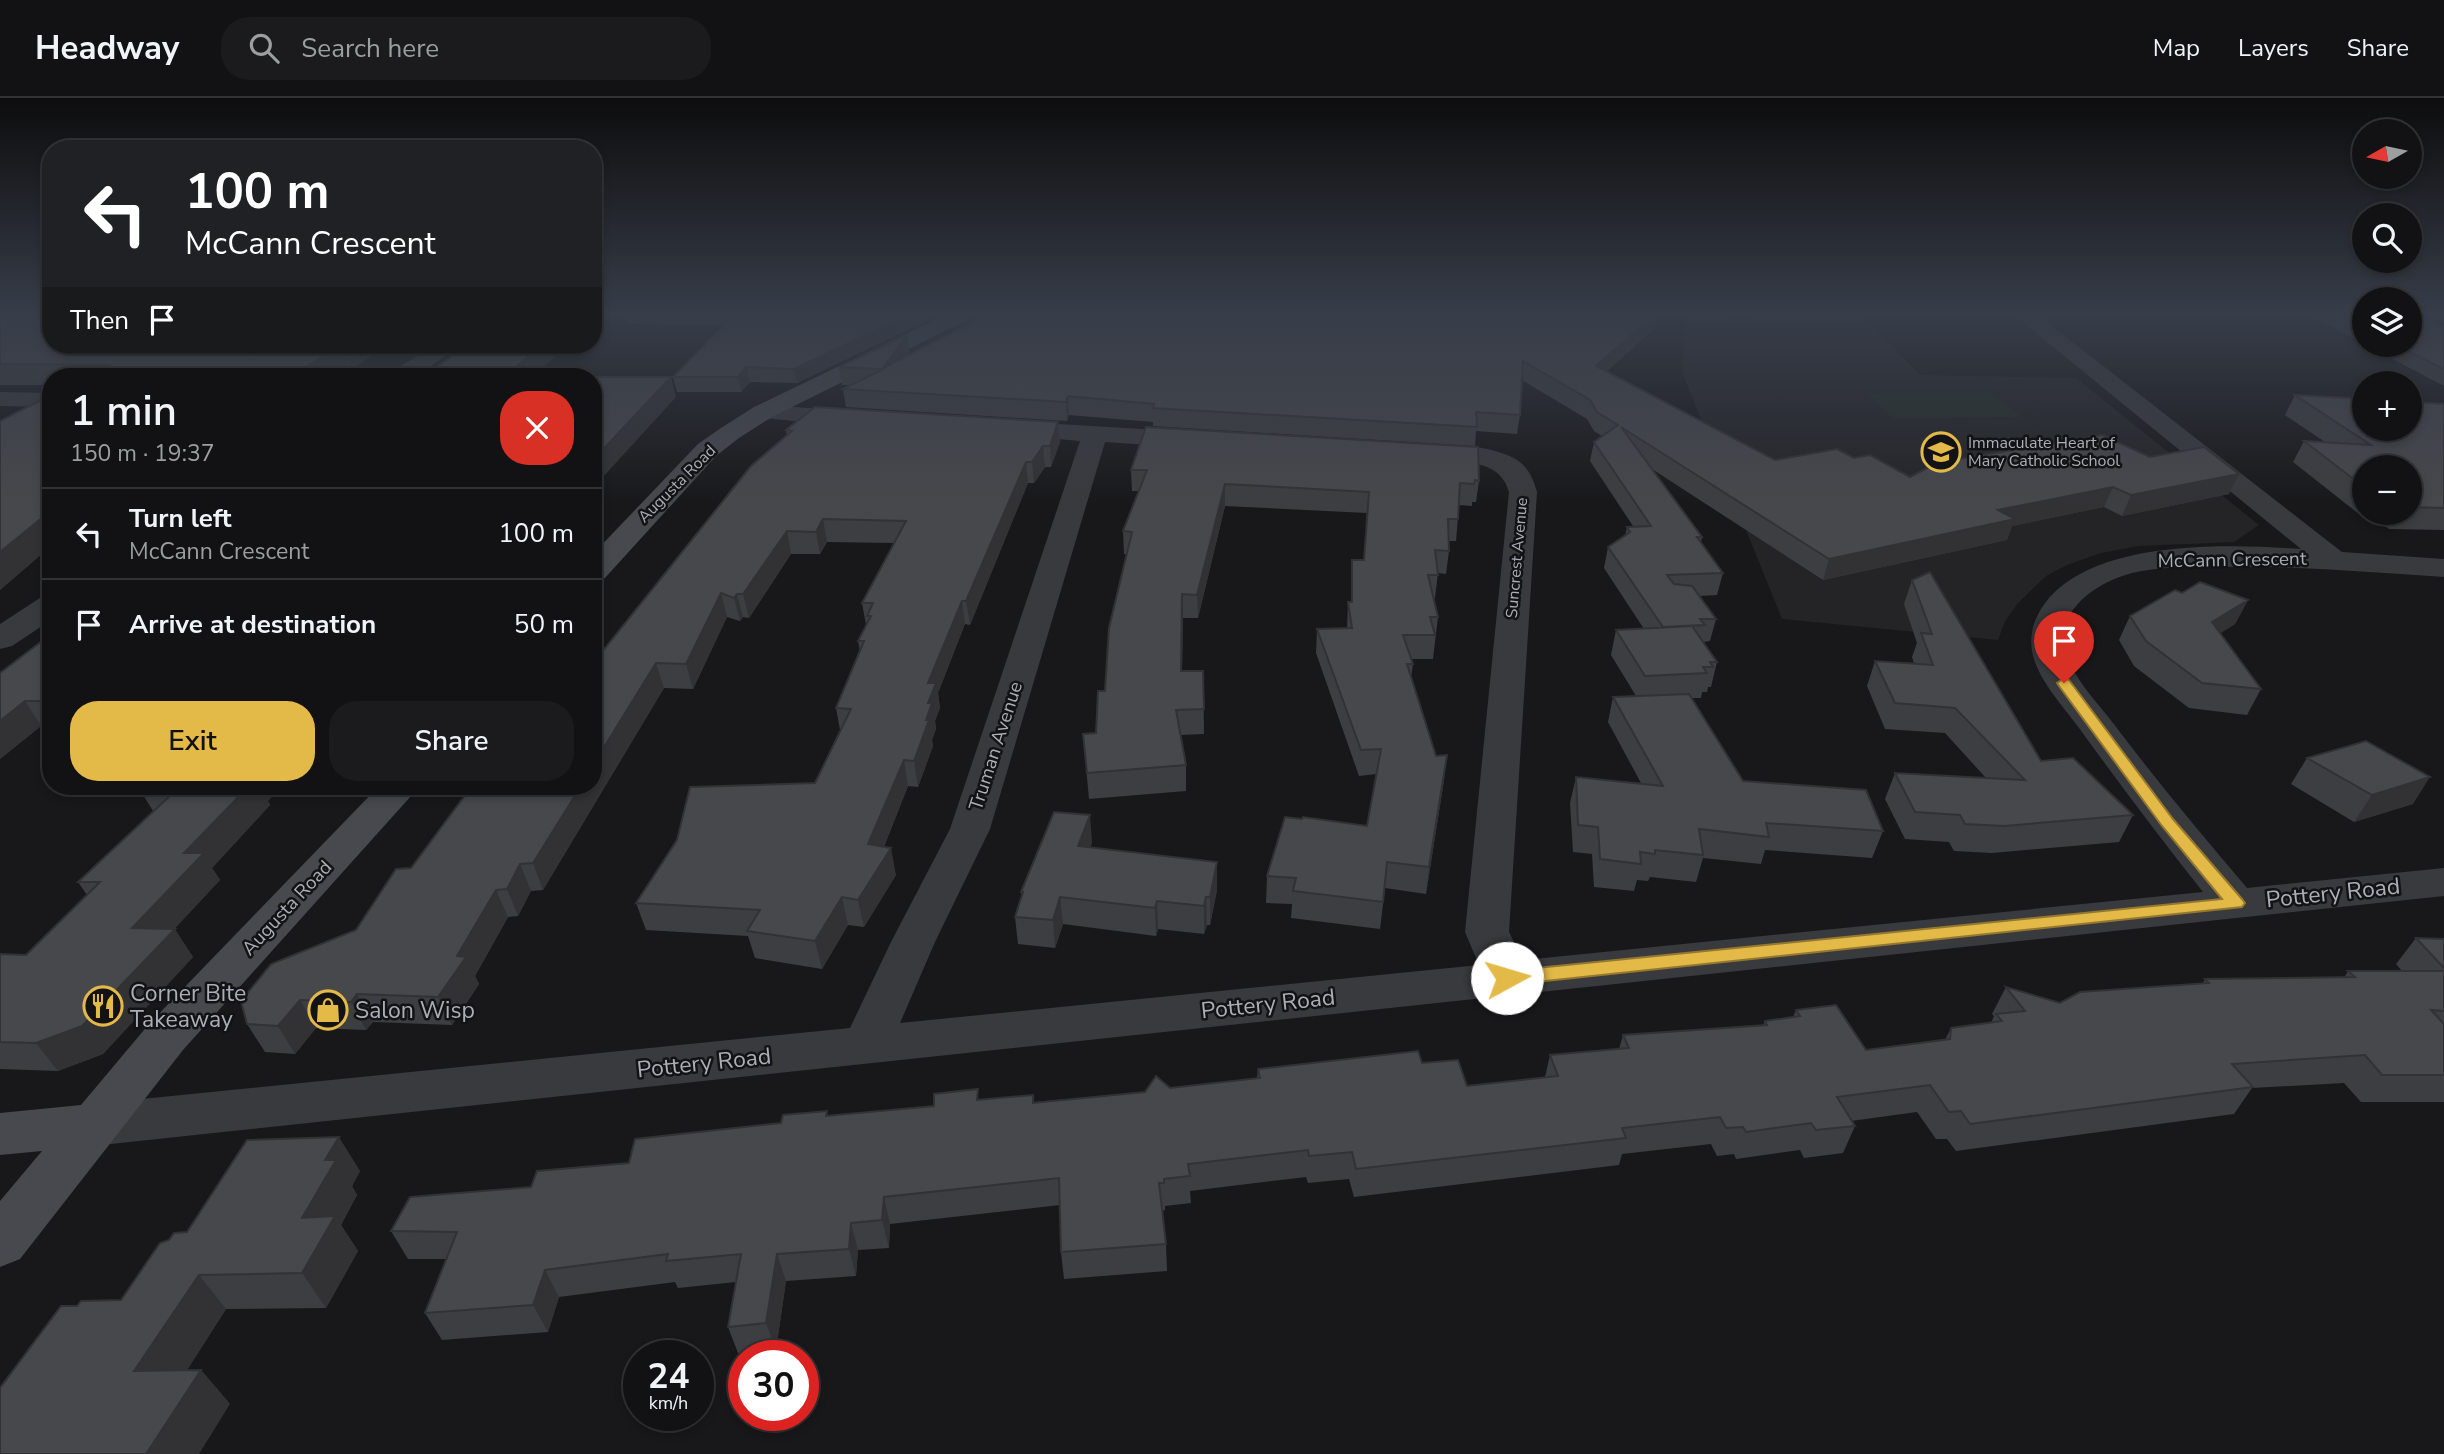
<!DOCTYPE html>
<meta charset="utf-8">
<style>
body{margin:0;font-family:"Nunito Sans",sans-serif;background:#1b1b1d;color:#f1f3f6;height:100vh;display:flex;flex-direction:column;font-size:26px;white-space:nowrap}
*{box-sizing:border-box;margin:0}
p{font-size:23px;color:#9c9ea0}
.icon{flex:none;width:38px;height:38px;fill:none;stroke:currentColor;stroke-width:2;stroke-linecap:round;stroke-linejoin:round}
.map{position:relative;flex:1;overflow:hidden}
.side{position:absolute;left:42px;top:270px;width:560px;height:427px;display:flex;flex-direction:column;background:#121214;border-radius:28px;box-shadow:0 4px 10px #0003,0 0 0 2px #313234}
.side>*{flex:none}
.hud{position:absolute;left:42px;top:42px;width:560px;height:214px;border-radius:28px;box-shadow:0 4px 10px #0003,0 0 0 2px #313234;background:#202124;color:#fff;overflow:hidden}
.needle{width:46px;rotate:261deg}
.tools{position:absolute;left:2352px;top:21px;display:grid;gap:14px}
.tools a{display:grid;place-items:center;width:70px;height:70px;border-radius:50%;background:#121214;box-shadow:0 4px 10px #0003,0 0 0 2px #313234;font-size:35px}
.speed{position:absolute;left:623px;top:1242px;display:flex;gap:14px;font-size:35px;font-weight:700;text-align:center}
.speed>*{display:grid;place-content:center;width:91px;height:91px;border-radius:50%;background:#121214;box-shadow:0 4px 10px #0003,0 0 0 2px #313234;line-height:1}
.speed small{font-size:18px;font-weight:400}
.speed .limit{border:10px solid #d22;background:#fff;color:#111}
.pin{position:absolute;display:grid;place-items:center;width:60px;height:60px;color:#fff;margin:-72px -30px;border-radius:50% 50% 50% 0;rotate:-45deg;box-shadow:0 0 7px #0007}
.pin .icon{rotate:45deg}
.me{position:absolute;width:77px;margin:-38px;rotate:84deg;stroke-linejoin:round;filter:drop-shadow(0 0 5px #0008)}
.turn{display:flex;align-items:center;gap:24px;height:147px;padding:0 28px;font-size:32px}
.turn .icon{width:91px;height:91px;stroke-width:2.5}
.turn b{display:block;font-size:49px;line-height:60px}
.then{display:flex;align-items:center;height:66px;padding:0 28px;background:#0003;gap:14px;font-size:26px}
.round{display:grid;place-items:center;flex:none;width:74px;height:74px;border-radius:28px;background:#1b1b1d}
.overview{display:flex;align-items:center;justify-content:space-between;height:119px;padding:0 28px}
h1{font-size:42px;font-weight:600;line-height:52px}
.button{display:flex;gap:14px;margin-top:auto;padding:14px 28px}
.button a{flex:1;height:80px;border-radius:28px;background:#e3b947;color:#111;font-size:28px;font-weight:600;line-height:80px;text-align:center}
.button a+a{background:#1b1b1d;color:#f1f3f6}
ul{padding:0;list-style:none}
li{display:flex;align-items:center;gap:21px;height:91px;padding:0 28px;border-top:2px solid #313234}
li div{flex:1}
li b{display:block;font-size:26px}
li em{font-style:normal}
header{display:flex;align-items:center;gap:42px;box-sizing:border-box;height:98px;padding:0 35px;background:#121214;border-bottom:2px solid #313234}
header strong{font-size:33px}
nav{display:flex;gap:38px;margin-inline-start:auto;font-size:24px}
.search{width:490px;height:63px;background:#1b1b1d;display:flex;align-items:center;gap:18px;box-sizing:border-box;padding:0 24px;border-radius:28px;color:#9c9ea0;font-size:26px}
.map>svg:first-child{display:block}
.built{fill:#242427}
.green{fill:#242c26}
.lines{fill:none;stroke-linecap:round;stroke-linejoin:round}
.street{fill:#393a3e;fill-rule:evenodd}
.secondary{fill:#47494e;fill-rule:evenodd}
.wall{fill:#3d3e41;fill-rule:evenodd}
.shaded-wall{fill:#323235}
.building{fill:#47484c;stroke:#323235;stroke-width:2}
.route{fill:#e3b947;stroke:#94782e;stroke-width:2}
.labels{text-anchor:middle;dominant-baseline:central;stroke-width:5;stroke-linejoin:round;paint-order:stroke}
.far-poi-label{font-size:16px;fill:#abaeb8;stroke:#131315;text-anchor:start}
.far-street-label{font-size:16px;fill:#abaeb8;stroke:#131315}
.street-label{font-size:19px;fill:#abaeb8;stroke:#131315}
.near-street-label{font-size:23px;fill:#abaeb8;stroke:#131315}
.near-poi-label{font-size:23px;fill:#abaeb8;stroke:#131315;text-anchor:start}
</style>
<header>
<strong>Headway</strong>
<div class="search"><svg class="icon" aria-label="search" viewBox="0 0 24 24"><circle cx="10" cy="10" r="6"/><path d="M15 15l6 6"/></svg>Search here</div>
<nav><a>Map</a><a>Layers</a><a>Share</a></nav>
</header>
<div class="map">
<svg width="2444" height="1356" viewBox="0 0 2444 1356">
<rect width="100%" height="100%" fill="#18181a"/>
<!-- built -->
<path class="built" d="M1686 219 1868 224 1920 277 2076 280 2259 427 2234 444 2139 448 2101 455 2067 467 2046 478 2018 505 2005 523 1998 542 1782 521 1682 274Z"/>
<!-- green -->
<path class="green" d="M1704 218H1863L1868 224 1705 220Z
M1990 294 2022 319 1893 320 1865 295Z"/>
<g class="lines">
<!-- street -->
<path class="street" d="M2015 218H2039L2342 454 2444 461V479C2366 474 2289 467 2211 469 2185 469 2158 469 2132 475 2097 484 2053 513 2066 555 2074 581 2097 604 2113 625 2156 682 2201 736 2247 790L2444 770V798L92 1048 74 1042 66 1027 74 1012 92 1006 850 930 891 844 950 731 1080 343 999 336 995 331 999 326 1008 323 1193 334 1202 337 1206 342 1202 347 1193 350 1105 344 990 731 935 844 900 925 1479 867 1465 834 1509 394C1498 354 1450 368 1419 361L1415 355 1419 349C1443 343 1501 348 1521 365 1530 373 1534 383 1537 394L1509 834 1523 862 2203 794C2160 740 2119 685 2079 630 2063 608 2037 581 2032 553 2029 535 2035 518 2046 504 2095 441 2228 446 2301 451Z
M435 247H461L417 278H389L393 273Z
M0 294 51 295V309L0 308Z
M763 307 854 313 863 316 867 321 863 326 854 329 754 319 751 314 754 309Z
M51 497V522L12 548 0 551V526L40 500Z"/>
<!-- secondary -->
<path class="secondary" d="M943 218H970L967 222 772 319 739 340 716 358 604 481 593 483V456L698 346 721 330 754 309Z
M379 688H420L183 952 20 1161 0 1169V1103L42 1053 0 1057V1015L81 1007 149 926Z"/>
</g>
<!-- wall -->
<path class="wall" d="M0 218 387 247 352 271 349 267 332 278H51V287H0Z
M625 218H932L930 221 797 285 750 284 741 294H677L673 279 723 228 627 226Z
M985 218H1658L1656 229 1607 273 1775 362 1854 360 1910 379 1954 362 2150 359 2239 376 2229 396 2122 418 2104 409 2012 428 2007 442 1823 482 1652 371 1702 439 1701 444 1723 475 1717 497 1699 498 1716 521 1710 543 1703 544 1717 564 1711 589H1708L1707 594H1702L1701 600H1692L1743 683 1883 733 1872 760 1765 752 1761 766 1703 760 1696 784 1650 779 1648 783 1637 782 1634 793 1594 789 1592 756 1573 754 1570 705 1576 679 1641 685 1608 624 1613 599 1636 598 1611 557 1616 532 1644 531 1604 470 1608 449 1625 438 1627 429 1633 428 1590 363 1594 344 1602 338 1594 333 1587 321 1522 282 1520 317 1517 336 1476 333 1475 348 1153 328V324L1069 317 1067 323 846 309 843 291 850 287H842L839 269 907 237 909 254 905 259Z
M2313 218H2364V246Z
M2432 218H2444V225Z
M2444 230V287H2442L2366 247H2410Z
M51 297V448L0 492Z
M2295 297 2444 306V432L2389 431 2375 420H2364L2293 364 2304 343 2325 344 2285 317ZM2364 369H2410V415H2364Z
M1058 324 1060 344 1051 369H1045L1034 385H1028L970 527 965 526 938 595 940 610 935 623 936 631 932 642 933 648 918 689 908 688 884 749 896 777 864 829 848 827 822 871 755 860 748 838 646 832 636 805 815 685 840 632 836 610 860 554 858 543 866 527 862 505 894 445 827 444 820 456H791L749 520 743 519 740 523 727 519 693 591 664 590 543 792 531 793 518 818 508 819 475 878 479 886 452 927 373 924 366 932 316 930 295 956 265 954 247 926 356 832 411 770 593 688V565L787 338 786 332Z
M1131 372 1479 383 1476 404H1472V408L1459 407 1456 443H1449V453L1446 476 1438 475 1435 500H1434L1438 519 1433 561H1411L1413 566 1411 580 1444 682 1426 796 1385 790 1380 831 1291 820 1292 806 1266 805 1267 778 1367 728 1376 676 1359 678 1316 555 1317 531 1347 530 1348 504H1351L1352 462H1364L1367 415 1225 408 1198 520H1183L1182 573H1203L1204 636 1180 637 1186 667V693L1089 701 1083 636 1096 635 1105 593 1127 456H1124L1123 433 1139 393H1132Z
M1912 482 2041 663 2133 717 2119 744 1992 755 1954 753 1949 744 1905 741 1885 701 1895 675 1986 680 1945 635 1885 631 1867 588 1875 563 1914 565 1912 559 1917 545 1904 506Z
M2182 495 2248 502 2235 526 2220 535 2261 591 2247 617 2189 610 2134 568 2119 542 2130 518Z
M51 536V628H41L0 661Z
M2307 660 2413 706 2354 724 2291 686Z
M149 688H282L268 703 270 707 212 770 220 782 174 831 193 859 103 956 58 973 0 971V856L26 857 87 797 78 784 153 713 142 695Z
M1092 744 1090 750 1217 764V792L1210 827H1207L1204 836 1158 831 1156 838 1063 826 1055 850 1018 846 1015 819 1022 799 1021 794Z
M2416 840 2444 841V1004H2361L2344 985 2252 990 2234 1016 1956 1053 1947 1041H1936L1917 1014 1851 1023 1855 1028 1843 1055 1804 1060 1800 1052 1736 1061 1734 1056 1717 1058 1711 1046 1622 1056 1619 1067 1354 1099 1349 1081 1308 1085 1306 1079 1190 1093 1191 1105 1165 1108V1112L1162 1113 1166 1146 1167 1173 1064 1181 1061 1154 1060 1107 890 1126 889 1150 858 1152 856 1178 786 1183 776 1252 738 1255 728 1229 736 1184 678 1190 675 1184 559 1199 548 1234 442 1242 425 1215 447 1161H408L391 1133 531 1089 629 1065 781 1025 828 1018 934 1008 980 1002 1034 1004 1145 994 1170 990 1257 980 1258 971 1422 965 1467 988 1545 979 1550 957 1619 951 1623 937 1763 927 1765 923 1793 919 1796 912 1866 952 1945 942 1951 930 1991 925 1994 918 1992 916 2006 889 2060 905 2203 885 2205 881 2344 880 2348 873H2402L2396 866Z
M360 1073 352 1088 357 1097 341 1127 358 1153 326 1210 226 1211 187 1272H201L230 1306 77 1208 121 1202 187 1134Z"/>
<!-- shaded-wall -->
<path class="shaded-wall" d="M593 218H602L593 226Z
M906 218H932L930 221 797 285 794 271Z
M1652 218H1658L1656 229 1593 285 1596 268Z
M907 237 909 254 886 288 883 270Z
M341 247 349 267 332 278H292Z
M349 247H387L352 271 343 250Z
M542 247H569L533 278H505Z
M746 269 750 284 741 294 738 279Z
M671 279 676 299 593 390V362Z
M1068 298 1069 317 1067 323 1066 304Z
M1058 324 1060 344 1051 369 1050 348Z
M1043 348 1045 369 1034 385 1032 364Z
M1026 364 1028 385 970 527 966 503Z
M2239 376 2229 396 2122 418 2131 397Z
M1225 386V408L1198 520 1197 497Z
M2113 389 2104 409 2012 428 2007 442 1823 482 1829 461 1998 412Z
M43 419 51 433V448L0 492V454Z
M823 421 827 444 820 456 816 434Z
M787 433 791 456 749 520 743 496Z
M721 495 727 519 693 591 686 566Z
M737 496 743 519 740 523 734 500Z
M1182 496 1183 520 1181 598V573Z
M2248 502 2235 526 2200 548 2212 524Z
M962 503 965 526 938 595 940 610 935 623 936 631 932 642 933 648 918 689 914 663 926 622 928 605V585Z
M656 565 664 590 543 792 533 765 581 688H593V667Z
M25 603 41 628 0 661V623Z
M1447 657 1444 682 1426 796 1429 769Z
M904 662 908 688 874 773 868 746Z
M2430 679 2413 706 2354 724 2372 697Z
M249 688H282L268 703 270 707 212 770 220 782 156 851 175 831 193 859 103 956 58 973 36 945 132 830 184 755Z
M1090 717 1092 744 1081 776 1078 748Z
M891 750 896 777 864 829 858 802Z
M1217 764V792L1210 827V799Z
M520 766 531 793 518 818 507 791Z
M496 792 508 819 475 878 479 886 452 927 438 899 457 858Z
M842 799 848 827 822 871 815 843Z
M1060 799 1063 826 1055 850 1053 822Z
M1206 799 1207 827 1204 836V808Z
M1157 803 1158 831 1156 838 1155 810Z
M357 896 373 924 366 932 351 904Z
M300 902 316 930 295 956 278 928Z
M339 1039 360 1073 352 1088 357 1097 341 1127 358 1153 326 1210 302 1175V1120L325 1062Z
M884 1099 890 1126 889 1150 882 1122Z
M851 1125 858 1152 856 1178 849 1151Z
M777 1156 786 1183 776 1252 766 1225Z
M545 1172 559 1199 548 1234 533 1207Z
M199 1177 226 1211 165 1307 134 1273Z
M201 1272 230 1306 199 1356H146Z"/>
<!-- building -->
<path class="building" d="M0 218H51V247H340L292 278H88L111 267 0 266Z
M733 218H906L794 271 746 269 738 279H673Z
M985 218H1652L1596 268 1775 362 1837 351 1854 360 1870 357 1910 379 1946 360 1954 362 2102 337 2150 359 2204 349 2239 376 2131 397 2113 389 1998 412 2015 421 1829 461 1621 329 1702 439H1697L1723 475 1667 477 1674 486 1692 488 1716 521H1700L1705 527 1663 529 1608 449 1630 434 1627 429 1651 428 1594 344 1618 327 1597 314 1590 302 1523 263 1520 317 1476 314 1477 329 1153 310 1154 306 1068 298 1066 304 843 291 883 271 839 269 907 237 883 270Z
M2341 218H2364V230Z
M2410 218H2419L2444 230V271L2396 247H2410Z
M341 247H349L343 250Z
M468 247H542L505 278H424Z
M595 279H671L593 362V280Z
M51 297V419H43L0 454V323Z
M2295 297 2364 301V331H2410V304L2444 306V410L2410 409V369H2364V389L2304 343 2371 347Z
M815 309 1058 324 1050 348H1043L1032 364H1026L966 503H962L928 585H936L928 605H932L926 622H929L914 663 904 662 868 746 891 750 858 802 842 799 815 843 747 833 760 812 636 805 677 742 690 689 815 685 851 611 836 610 864 543H858L871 518H867L873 505H862L906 423 823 421 816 434 787 433 743 496H737L734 500 721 495 686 566 656 565 593 667V565L751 368 792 333 786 332Z
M1146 329 1478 349 1479 383 1475 382 1474 386 1460 385 1458 421H1448L1449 453 1435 452 1438 477H1428L1438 519H1430L1435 537H1403L1413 566H1407L1436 658 1447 657 1429 769 1387 764 1383 804 1293 793 1296 780 1267 778 1285 719 1302 721 1303 719 1367 728 1381 651 1361 652 1317 531 1352 530 1348 504H1352V462H1364L1369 394 1225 386 1197 497 1182 496 1181 573H1203L1204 611 1176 612 1186 667 1087 675 1083 636 1096 635 1098 593H1105L1109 530 1132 434 1123 433 1147 372H1131Z
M1930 474 2041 663 2073 660 2133 717 2004 728 1965 726 1960 717 1915 714 1895 675 2025 682 1955 610 1895 605 1875 563 1933 567 1921 535 1932 536 1912 482Z
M2200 484 2248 502 2212 524 2261 591 2202 585 2146 543 2130 518 2175 492 2182 495Z
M1692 528 1717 564H1710L1713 569H1703L1707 575 1645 578 1616 532Z
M51 536V603H25L0 623V575Z
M1689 596 1743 683 1866 692 1883 733 1766 725 1769 739 1699 731 1703 757 1655 752V756L1640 754 1641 766 1600 761 1598 729 1578 727 1576 679 1663 688 1613 599Z
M2366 643 2430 679 2372 697 2307 660Z
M149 688H249L184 755H204L132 830 175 831 82 928 36 945 0 944V856L26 857 100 784H78L172 696 142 695Z
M472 688H581L533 765 520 766 507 791 496 792 457 858 466 859 438 899 357 896 351 904 300 902 278 928 247 926 241 903 271 866 356 832 396 771 411 770Z
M1054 714 1090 717 1078 748 1217 764 1210 799H1206L1204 808 1157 803 1155 810 1060 799 1053 822 1015 819 1023 794H1021Z
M2416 840 2444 841V870Z
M2348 873H2444V913L2431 912 2444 926V977H2382L2365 957 2232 966 2253 989 1970 1026 1961 1013 1949 1014 1930 987 1837 999 1855 1028 1816 1032 1811 1025 1746 1034 1743 1029 1726 1030 1720 1019 1622 1030 1626 1040 1356 1071 1352 1054 1309 1058 1308 1052 1188 1066 1190 1078 1164 1081V1085H1159L1166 1146 1061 1154 1059 1080 884 1099 882 1122 851 1125 849 1151 777 1156 766 1225 728 1229 741 1156 666 1163 668 1156 545 1172 533 1207 425 1215 457 1134 391 1133 410 1099 531 1089 537 1073 629 1065 635 1041 781 1025 783 1017 827 1013 826 1018 934 1008V996L978 991 977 1002 1033 997V1005L1145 994 1156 978 1170 990 1260 980 1258 971 1418 953 1422 965 1458 962 1467 988 1558 978 1550 957 1629 950 1623 937 1767 927 1765 923 1800 918 1796 912 1836 907 1866 952 1950 941 1951 930 2002 923 1996 916 2025 913 2006 889 2060 905 2080 894 2209 885 2205 881 2355 879Z
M339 1039 325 1062H336L302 1120 335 1118 302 1175 199 1177 134 1273 201 1272 146 1356H0V1290L61 1208H77L81 1203 121 1202 160 1145 169 1142 174 1135 187 1134 247 1042Z"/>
<!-- sky -->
<linearGradient id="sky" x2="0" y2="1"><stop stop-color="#0d0d0e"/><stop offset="0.53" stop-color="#373d49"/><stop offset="1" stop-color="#373d49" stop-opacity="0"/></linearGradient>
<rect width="2444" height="408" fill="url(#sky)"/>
<!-- route -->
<path class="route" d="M2064 580 2069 582 2173 721 2242 801 2245 805 2242 809 1507 887 1501 885 1498 880 1501 875 1507 873 2222 801 2162 728 2059 588 2057 585Z"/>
<!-- icons -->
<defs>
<g id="school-ring" transform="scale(2.0125)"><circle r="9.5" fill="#131315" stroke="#e3b947" stroke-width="1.5"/><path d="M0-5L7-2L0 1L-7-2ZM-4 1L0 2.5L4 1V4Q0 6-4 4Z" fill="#e3b947"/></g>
<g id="restaurant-ring" transform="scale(2.0125)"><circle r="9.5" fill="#131315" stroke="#e3b947" stroke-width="1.5"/><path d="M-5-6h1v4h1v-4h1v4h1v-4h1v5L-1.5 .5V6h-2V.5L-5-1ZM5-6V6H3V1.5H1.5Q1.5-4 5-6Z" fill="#e3b947"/></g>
<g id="shop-ring" transform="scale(2.0125)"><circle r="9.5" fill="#131315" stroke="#e3b947" stroke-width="1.5"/><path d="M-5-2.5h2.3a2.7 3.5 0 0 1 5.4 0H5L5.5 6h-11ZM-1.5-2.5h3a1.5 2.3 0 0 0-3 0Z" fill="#e3b947"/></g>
</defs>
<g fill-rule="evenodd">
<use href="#school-ring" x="1941" y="354"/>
<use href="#restaurant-ring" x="103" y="908"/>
<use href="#shop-ring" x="328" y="912"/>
</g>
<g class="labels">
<!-- far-poi labels -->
<g class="far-poi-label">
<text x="1968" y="345">Immaculate Heart of<tspan x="1968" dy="18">Mary Catholic School</tspan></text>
</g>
<!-- far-street labels -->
<g class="far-street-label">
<text transform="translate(677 386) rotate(-45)">Augusta Road</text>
<text transform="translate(1517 460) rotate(-85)">Suncrest Avenue</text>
</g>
<!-- street labels -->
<g class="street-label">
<text transform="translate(2232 462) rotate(-1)">McCann Crescent</text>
<text transform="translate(996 648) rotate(-72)">Truman Avenue</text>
<text transform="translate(287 810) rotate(-47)">Augusta Road</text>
</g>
<!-- near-street labels -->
<g class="near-street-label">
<text transform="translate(2333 795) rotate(-6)">Pottery Road</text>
<text transform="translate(1268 906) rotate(-6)">Pottery Road</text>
<text transform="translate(704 965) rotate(-6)">Pottery Road</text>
</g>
<!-- near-poi labels -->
<g class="near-poi-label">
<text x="130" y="895">Corner Bite<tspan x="130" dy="26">Takeaway</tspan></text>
<text x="355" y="912">Salon Wisp</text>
</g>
</g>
</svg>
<div class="tools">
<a><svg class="needle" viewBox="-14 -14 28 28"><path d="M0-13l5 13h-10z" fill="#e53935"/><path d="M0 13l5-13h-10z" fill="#9c9ea0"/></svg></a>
<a><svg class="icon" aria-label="search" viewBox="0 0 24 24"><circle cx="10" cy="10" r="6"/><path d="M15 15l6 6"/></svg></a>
<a><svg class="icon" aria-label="layers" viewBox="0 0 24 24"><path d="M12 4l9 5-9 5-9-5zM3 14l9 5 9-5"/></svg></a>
<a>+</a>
<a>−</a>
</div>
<div class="speed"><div>24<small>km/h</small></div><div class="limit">30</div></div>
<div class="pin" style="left:2064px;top:585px;background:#d93025"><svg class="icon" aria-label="arrive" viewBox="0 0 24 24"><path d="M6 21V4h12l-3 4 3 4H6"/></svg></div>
<svg class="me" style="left:1507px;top:880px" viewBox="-20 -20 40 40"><circle r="19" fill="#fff"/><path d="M0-13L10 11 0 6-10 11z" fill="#e3b947"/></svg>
<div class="hud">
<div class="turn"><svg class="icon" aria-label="left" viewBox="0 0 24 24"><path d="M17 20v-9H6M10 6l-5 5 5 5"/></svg><div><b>100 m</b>McCann Crescent</div></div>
<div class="then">Then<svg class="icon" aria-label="arrive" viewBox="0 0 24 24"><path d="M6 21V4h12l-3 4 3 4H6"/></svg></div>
</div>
<section class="side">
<div class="overview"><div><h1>1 min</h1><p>150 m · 19:37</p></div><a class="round" style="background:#d93025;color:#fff"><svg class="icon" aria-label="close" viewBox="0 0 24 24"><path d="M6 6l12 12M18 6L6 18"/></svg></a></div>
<ul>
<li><svg class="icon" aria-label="left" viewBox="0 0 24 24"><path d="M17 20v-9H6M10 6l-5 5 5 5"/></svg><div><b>Turn left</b><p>McCann Crescent</p></div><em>100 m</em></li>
<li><svg class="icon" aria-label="arrive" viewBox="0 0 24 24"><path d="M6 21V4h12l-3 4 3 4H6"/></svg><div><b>Arrive at destination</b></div><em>50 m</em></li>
</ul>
<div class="button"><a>Exit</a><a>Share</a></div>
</section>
</div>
